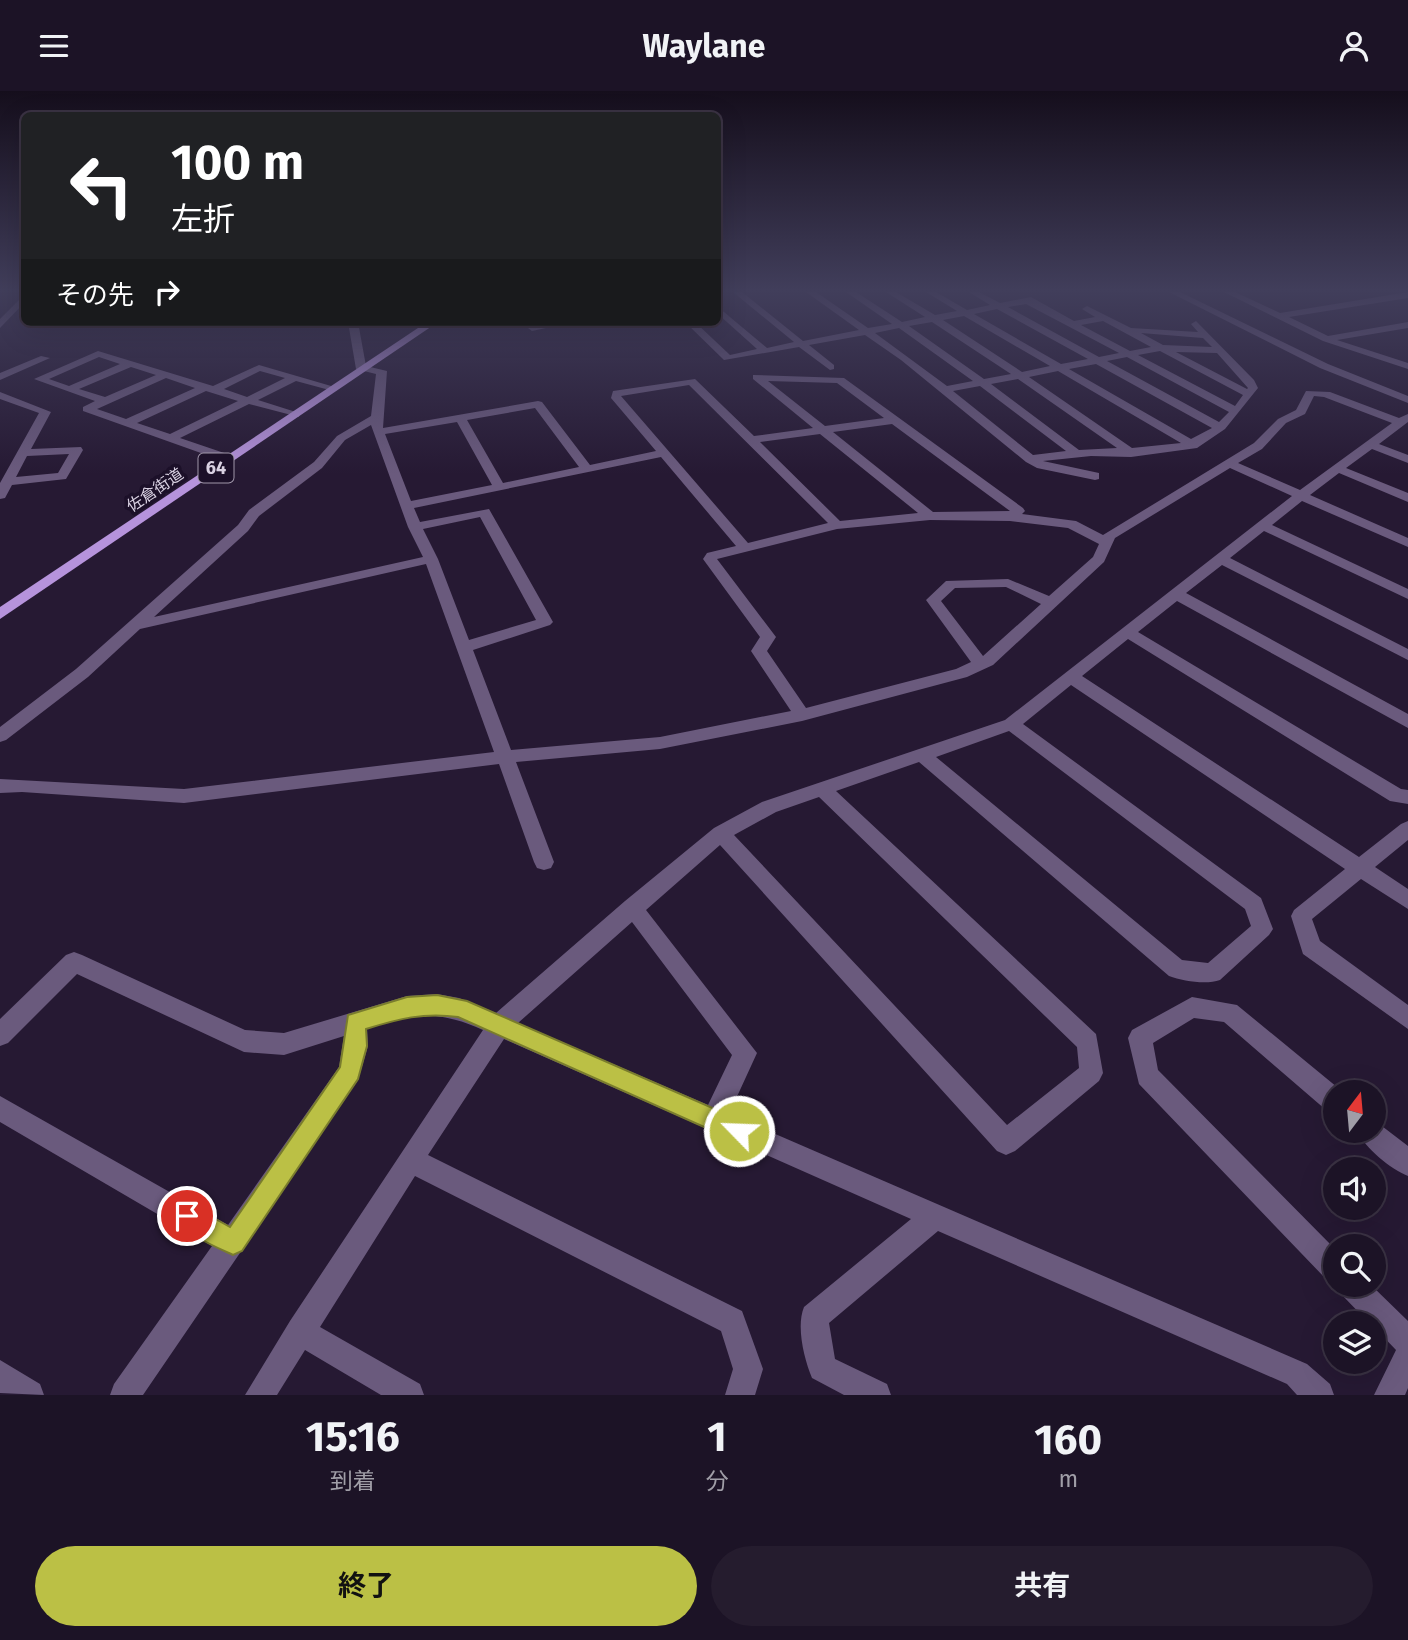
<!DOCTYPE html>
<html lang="ja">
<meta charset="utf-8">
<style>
body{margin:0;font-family:"Fira Sans","Noto Sans JP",sans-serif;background:#251c2e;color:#f1f3f6;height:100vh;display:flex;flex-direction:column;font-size:26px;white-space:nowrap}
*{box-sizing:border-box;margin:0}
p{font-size:23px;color:#a09ea7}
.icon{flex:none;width:38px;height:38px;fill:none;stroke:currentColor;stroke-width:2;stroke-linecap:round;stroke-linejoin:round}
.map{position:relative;height:1304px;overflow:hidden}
.side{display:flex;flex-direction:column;background:#1c1326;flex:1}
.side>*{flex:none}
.top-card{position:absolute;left:21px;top:21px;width:700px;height:214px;border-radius:10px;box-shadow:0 7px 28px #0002,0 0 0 2px #3a3243;background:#202124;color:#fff;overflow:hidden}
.needle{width:46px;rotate:16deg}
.controls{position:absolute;left:1323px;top:989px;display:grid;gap:14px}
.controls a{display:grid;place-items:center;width:63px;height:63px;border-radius:50%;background:#1c1326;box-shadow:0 7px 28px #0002,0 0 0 2px #3a3243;font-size:35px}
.pin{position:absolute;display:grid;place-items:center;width:60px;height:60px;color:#fff;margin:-30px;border:4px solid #fff;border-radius:50%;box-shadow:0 2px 7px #0007}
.me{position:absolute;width:77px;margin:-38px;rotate:294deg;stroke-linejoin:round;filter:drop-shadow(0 0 5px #0008)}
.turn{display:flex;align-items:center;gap:24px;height:147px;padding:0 35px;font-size:32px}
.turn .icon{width:91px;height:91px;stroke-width:2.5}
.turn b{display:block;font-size:49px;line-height:60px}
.then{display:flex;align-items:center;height:66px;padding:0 35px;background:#0003;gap:14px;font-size:26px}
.eta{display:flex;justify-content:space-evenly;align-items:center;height:119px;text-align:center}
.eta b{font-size:42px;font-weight:700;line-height:49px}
.cta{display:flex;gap:14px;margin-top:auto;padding:14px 35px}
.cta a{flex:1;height:80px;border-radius:42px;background:#bbc045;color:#111;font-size:28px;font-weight:700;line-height:80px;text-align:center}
.cta a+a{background:#251c2e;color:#f1f3f6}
header{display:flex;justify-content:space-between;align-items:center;height:91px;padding:0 35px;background:#1c1326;font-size:32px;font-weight:700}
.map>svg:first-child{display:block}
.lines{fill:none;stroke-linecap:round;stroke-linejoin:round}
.minor{fill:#6a5a7d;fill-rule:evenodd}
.major{fill:#b693dc;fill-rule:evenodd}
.route{fill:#bbc045;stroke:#7a7d2d;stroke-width:2}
.labels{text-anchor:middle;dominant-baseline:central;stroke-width:7;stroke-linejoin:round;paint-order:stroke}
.far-street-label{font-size:16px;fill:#d9d1e2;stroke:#1c1029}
.shield{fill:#1c1029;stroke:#a097aa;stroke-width:2}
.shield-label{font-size:18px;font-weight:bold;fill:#d9d1e2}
</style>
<header><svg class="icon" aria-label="menu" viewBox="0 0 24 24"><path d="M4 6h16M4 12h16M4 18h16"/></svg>Waylane<svg class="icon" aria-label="person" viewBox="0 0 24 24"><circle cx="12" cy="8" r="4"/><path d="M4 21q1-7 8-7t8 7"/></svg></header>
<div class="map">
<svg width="1408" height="1304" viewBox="0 0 1408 1304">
<rect width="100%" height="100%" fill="#261933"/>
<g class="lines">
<!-- minor -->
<path class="minor" d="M733 201H742L803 250 859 239 806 201H816L868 237 892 233 846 201H856L902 231 925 226 886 201H896L935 224 957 220 926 201H936L967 219 990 214 969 201H979L1000 212 1031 206 1074 230 1095 226 1082 218 1087 215 1131 237 1198 241 1191 233 1196 230 1254 289 1258 297 1225 338 1197 357 1131 366 1091 365 1043 370 1099 382V388L1095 389 1037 377 1026 371 901 269 865 244 809 254 834 274V278L830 279 799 256 724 269 685 231H695L730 264 757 258 718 223V216L767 257 794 251ZM1026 213 1119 262 1099 266 1008 216ZM997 218 1088 268 1061 273 974 223ZM964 225 1050 275 1022 281 943 229ZM1103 230 1151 256 1130 260 1081 234ZM932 231 1011 283 984 288 909 235ZM899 237 973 290 947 295 875 242ZM1141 242 1203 247 1212 256 1163 254ZM1160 260 1243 304 1235 315 1138 264ZM1176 261 1217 262 1248 297 1247 298ZM1127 266 1229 321 1219 331 1107 270ZM1096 273 1212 337 1191 348 1069 278ZM1058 280 1181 352 1132 357 1029 286ZM1018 288 1117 357 1079 359 991 293ZM980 295 1066 360 1033 364 953 300Z
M1169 201H1180L1328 273 1408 305V312L1320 277Z
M1224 201H1235L1280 222 1408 201V207L1289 226 1328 245 1408 231V237L1337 249 1408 272V278L1323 250Z
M24 204V212L0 237V228Z
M348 231H358L366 275 387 280 383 337 538 310 542 311 590 374 656 360 611 307 613 300 695 288 754 345 813 337 753 288V284L844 287 1023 417 1025 420 1022 423 1076 430 1103 444 1254 352 1278 328 1296 319 1306 300 1330 301 1399 327 1408 323V331L1379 353 1408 364V372L1372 358 1346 377 1408 402V411L1339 382 1310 404 1408 447V456L1302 410 1272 434 1408 498V508L1264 440 1230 467 1408 558V569L1222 474 1186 502 1408 623V637L1177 510 1138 541 1401 698 1408 699V713L1390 710 1128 548 1082 585 1359 766 1401 733 1408 730V749L1375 776 1408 798V818L1361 788 1312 828 1320 850 1408 914V938L1303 863 1291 825 1294 819 1345 778 1071 594 1023 633 1261 807 1273 838 1269 844 1220 889C1206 894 1183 890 1169 885L919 671 836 700 1096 943 1103 982 1099 990 1015 1060 1006 1064 997 1060 720 754 646 819 757 962 729 1023 1307 1273 1330 1293 1334 1304H1297L1287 1293 938 1140 829 1232 835 1268 887 1293 891 1304H844L812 1287C804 1268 796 1235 804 1216L911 1128 504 948 428 1064 742 1220 763 1278 755 1304H725L733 1278 721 1240 415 1085 320 1236 420 1293 424 1304H381L305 1259 277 1304H245L290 1230 483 939C437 918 413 923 367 938L368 955 358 989 143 1304H110L114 1293 212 1155 0 1031V1005L228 1134 339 976 344 945 284 964 244 961 77 883 8 952 0 955V928L66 864 74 861 82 864 245 939 284 942 407 905 437 903 459 907 496 922 625 810 714 737 762 711 1005 629 1292 405 1230 377 1115 447 1104 471 993 574 967 586 802 630 660 658 516 671 554 771 551 777 544 779 537 777 534 771 499 673 184 712 22 701 0 702V688L184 698 494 661 426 473 140 538 88 586 6 649 0 651V636L76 578 238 434 249 419 314 371 337 345 371 325 376 283 356 278ZM768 290 837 292 884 327 825 335ZM689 294 828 432 748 452 621 305ZM1314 305 1324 306 1392 332 1300 399 1238 372 1262 358 1286 332 1305 323ZM535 317 579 376 503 392 467 329ZM457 331 492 394 411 410 385 343ZM892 333 1010 420 933 421 833 341ZM371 334 408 436 423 466 154 526 248 440 259 425 322 377 345 349ZM820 343 918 422 840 430 760 351ZM661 366 736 455 707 462 703 468 760 546 751 560 791 620 660 646 511 659 473 559 550 534 553 531 489 418 420 431 414 417ZM480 426 536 529 469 549 438 468 423 438ZM930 429 1010 430 1068 437 1099 453 1093 466 1049 505 1008 488 946 490 926 509 971 571 956 578 806 617 767 560 776 546 717 468 837 438ZM1006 496 1041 513 983 565 941 510 955 497ZM1009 640 1245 818 1251 835 1208 872 1182 869 936 666ZM819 706 1077 956 1079 977 1007 1034 734 744 776 721ZM632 831 732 964 708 1014 518 932Z
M520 231 534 234 574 231 532 240Z
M98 260 213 295 259 274 338 297 333 300 296 290 258 309 299 322V326L249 313 180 347 233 365 235 368 229 372 83 320V316L95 310 34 288ZM99 266 120 273 69 295 49 288ZM131 276 156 284 105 306 79 298ZM260 280 285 287 247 306 224 298ZM166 287 195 297 126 328 97 318ZM206 300 238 310 170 343 137 332Z
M41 265 50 267 0 289V282Z
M0 301 51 321 31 358 81 356 83 359 66 388 12 394 5 407 0 408V392L39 322 0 308ZM69 363 58 382 16 386 27 365Z
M1192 906 1237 914 1343 1001H1335V1022L1326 1019 1224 931 1194 927 1153 952 1158 979 1335 1158V1191L1325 1187 1139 993 1128 947 1132 939Z
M1374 1029 1408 1055V1085C1391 1078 1364 1057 1358 1040H1374Z
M1338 1194H1371L1408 1230V1297L1405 1304H1374L1396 1259 1374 1236V1232H1369L1342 1204Z
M0 1269 40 1293 44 1304 0 1302Z"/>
<!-- major -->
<path class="major" d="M427 231H438L0 528V516Z"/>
</g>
<!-- sky -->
<linearGradient id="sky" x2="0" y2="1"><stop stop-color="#150e1c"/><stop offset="0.52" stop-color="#413e5b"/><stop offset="1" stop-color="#413e5b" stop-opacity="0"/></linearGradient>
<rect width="1408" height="383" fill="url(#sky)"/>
<!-- route -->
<path class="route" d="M437 904 467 910 747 1032 750 1040 747 1048 739 1051 731 1048 458 926C424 921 398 928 366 938L367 955 358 988 242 1160 233 1164C216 1156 182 1142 175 1125L178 1116 187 1112 230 1136 340 976 348 924 407 906Z"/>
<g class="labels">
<!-- far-street labels -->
<g class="far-street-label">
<text transform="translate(155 399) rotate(-34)">佐倉街道</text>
</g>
<!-- shield labels -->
<rect class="shield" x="198.5" y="362.5" width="35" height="29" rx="5"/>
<g class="shield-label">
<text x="216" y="377">64</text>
</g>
</g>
</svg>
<div class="controls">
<a><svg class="needle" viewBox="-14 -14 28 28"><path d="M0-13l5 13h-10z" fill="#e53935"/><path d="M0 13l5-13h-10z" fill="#a09ea7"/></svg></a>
<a><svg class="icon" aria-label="sound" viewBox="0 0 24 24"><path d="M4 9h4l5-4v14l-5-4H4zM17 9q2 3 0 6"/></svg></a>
<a><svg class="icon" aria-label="search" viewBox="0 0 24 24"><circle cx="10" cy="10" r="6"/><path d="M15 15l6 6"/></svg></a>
<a><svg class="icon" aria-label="layers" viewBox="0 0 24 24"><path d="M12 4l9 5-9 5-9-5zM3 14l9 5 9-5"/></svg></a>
</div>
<div class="pin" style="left:187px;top:1125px;background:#d93025"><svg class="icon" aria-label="arrive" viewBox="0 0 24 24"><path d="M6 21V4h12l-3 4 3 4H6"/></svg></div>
<svg class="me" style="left:739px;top:1040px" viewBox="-20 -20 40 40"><circle r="17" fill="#bbc045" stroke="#fff" stroke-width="3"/><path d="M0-11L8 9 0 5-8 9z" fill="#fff"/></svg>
<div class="top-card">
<div class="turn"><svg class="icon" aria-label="left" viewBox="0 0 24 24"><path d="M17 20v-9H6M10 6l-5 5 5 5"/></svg><div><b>100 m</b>左折</div></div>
<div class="then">その先<svg class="icon" aria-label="right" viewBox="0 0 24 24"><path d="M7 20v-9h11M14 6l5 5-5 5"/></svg></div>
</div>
</div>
<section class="side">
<div class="eta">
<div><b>15:16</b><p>到着</p></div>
<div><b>1</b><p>分</p></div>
<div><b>160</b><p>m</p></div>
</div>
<div class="cta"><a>終了</a><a>共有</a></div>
</section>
